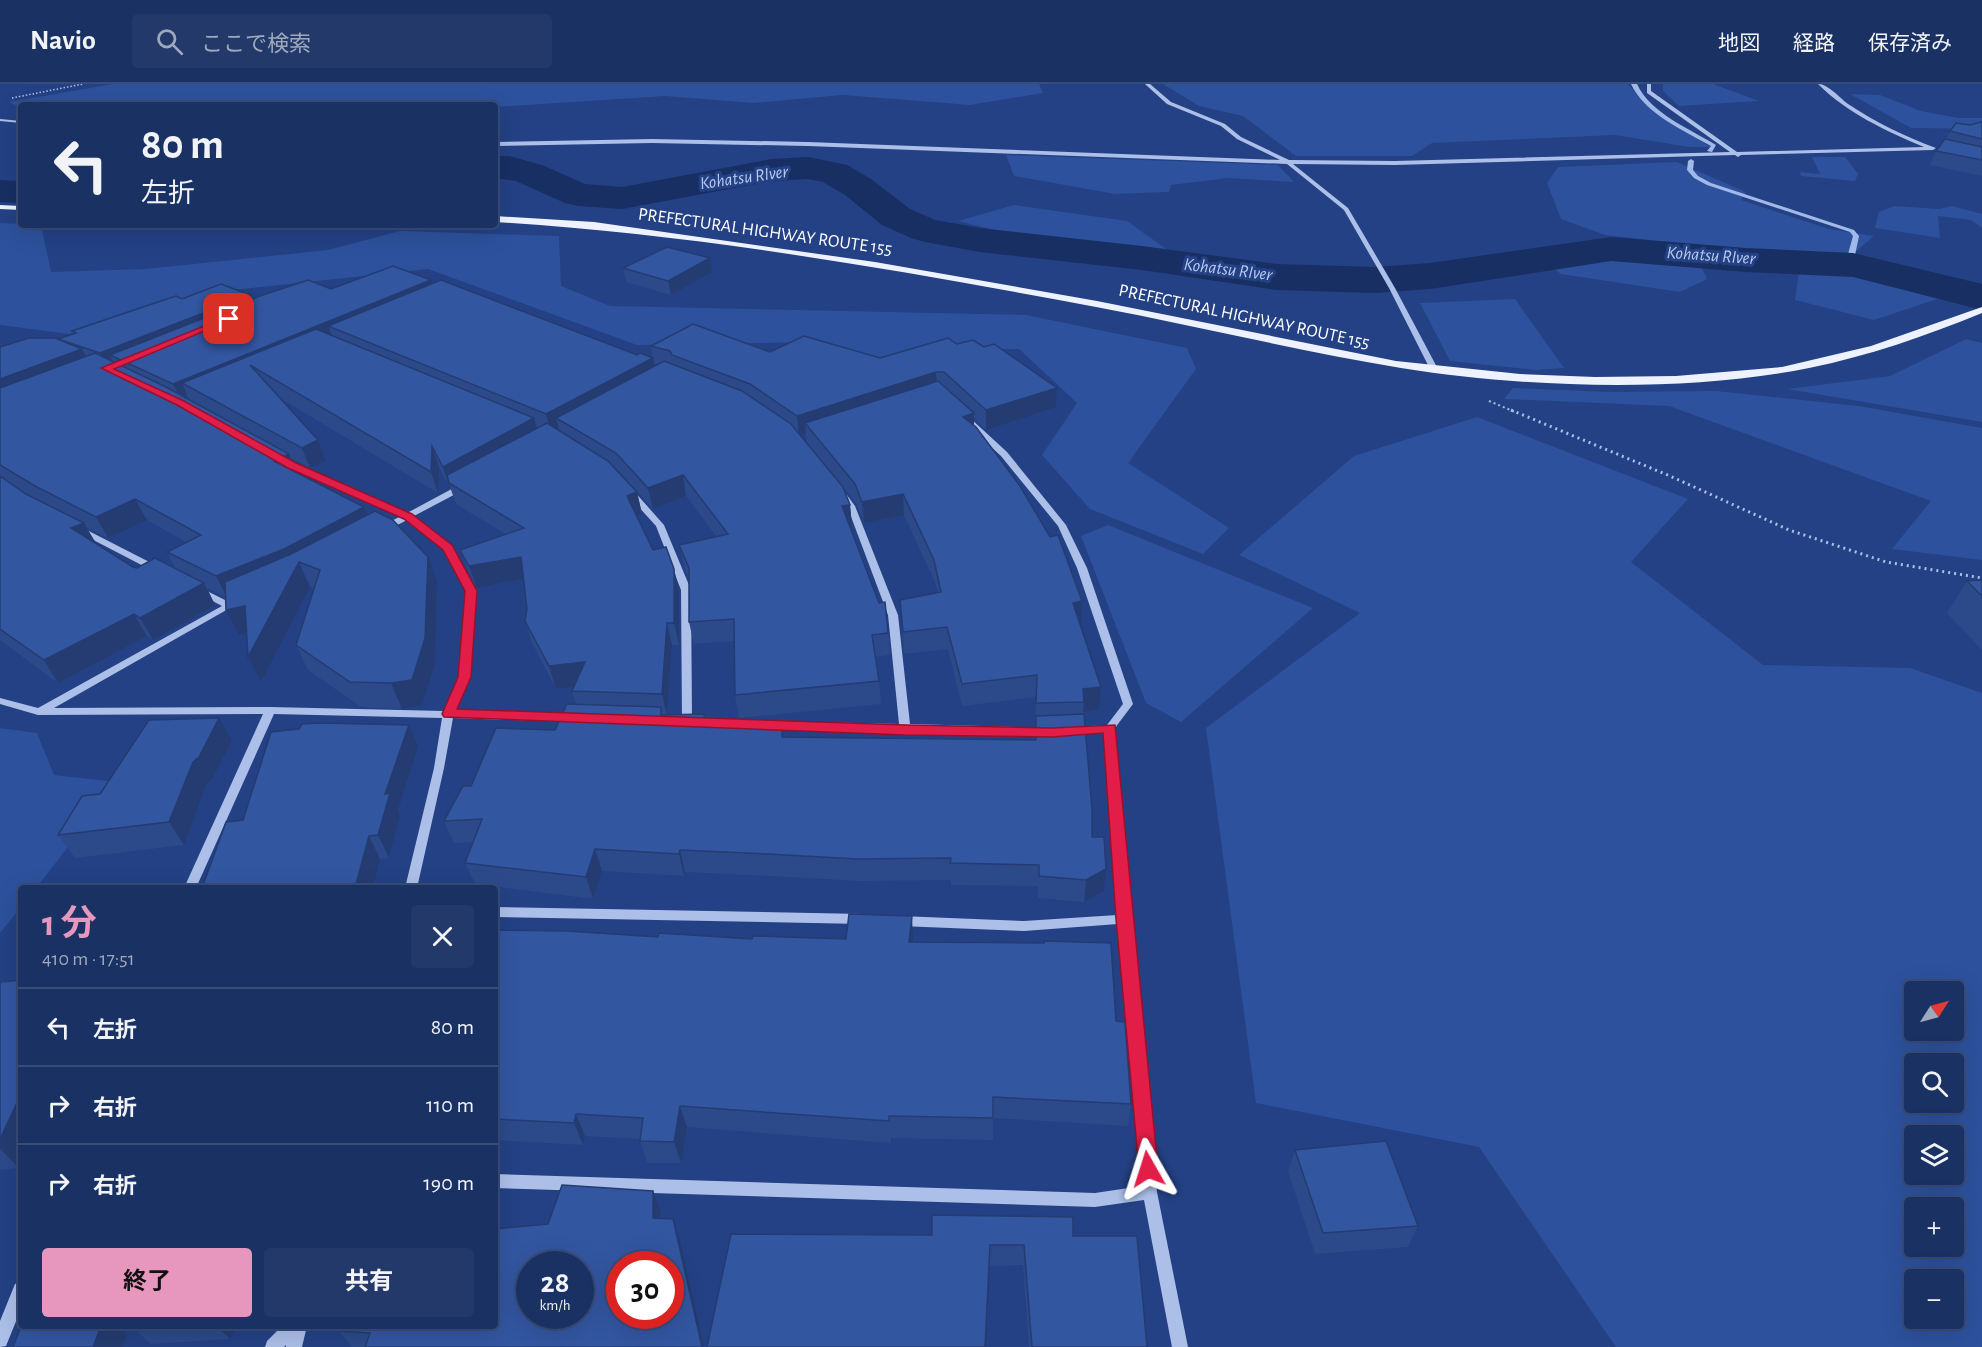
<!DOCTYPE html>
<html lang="ja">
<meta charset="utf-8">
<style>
body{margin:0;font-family:"Alegreya Sans","Noto Sans JP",sans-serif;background:#233969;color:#f1f3f6;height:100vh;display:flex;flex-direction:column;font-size:22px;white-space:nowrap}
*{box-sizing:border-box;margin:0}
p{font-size:20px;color:#9fa9be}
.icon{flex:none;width:33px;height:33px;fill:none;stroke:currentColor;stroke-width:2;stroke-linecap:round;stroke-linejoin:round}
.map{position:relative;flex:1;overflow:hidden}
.drawer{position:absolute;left:18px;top:801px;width:480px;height:444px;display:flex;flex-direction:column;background:#1a3163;border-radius:6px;box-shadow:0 6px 24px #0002,0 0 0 2px #384c78}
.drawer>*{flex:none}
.banner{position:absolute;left:18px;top:18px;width:480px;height:126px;border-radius:6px;box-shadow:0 6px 24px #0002,0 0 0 2px #384c78;background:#1a3163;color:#f1f3f6;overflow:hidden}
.needle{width:39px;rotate:54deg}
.controls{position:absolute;left:1904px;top:897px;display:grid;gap:12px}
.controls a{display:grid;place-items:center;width:60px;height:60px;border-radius:6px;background:#1a3163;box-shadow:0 6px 24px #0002,0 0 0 2px #384c78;font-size:30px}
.speed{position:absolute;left:516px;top:1167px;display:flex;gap:12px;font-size:30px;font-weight:700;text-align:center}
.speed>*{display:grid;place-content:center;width:78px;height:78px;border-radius:50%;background:#1a3163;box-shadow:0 6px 24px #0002,0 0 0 2px #384c78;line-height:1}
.speed small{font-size:15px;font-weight:400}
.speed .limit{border:9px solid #d22;background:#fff;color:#111}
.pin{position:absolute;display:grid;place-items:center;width:51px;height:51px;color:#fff;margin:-26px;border-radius:12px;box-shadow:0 3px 9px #0006}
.me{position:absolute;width:66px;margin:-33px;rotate:354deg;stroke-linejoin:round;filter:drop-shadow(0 0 4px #0008)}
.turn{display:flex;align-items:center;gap:21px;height:126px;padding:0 24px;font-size:27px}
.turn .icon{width:78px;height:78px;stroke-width:2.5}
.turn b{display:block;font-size:42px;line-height:51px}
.round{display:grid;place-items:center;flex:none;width:63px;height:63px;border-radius:6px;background:#233969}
.headline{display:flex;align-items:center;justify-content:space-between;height:102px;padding:0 24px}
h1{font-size:36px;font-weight:700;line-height:45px;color:#e797bd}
.button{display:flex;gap:12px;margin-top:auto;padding:12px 24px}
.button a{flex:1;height:69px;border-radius:6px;background:#e797bd;color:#111;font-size:24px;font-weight:700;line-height:69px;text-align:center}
.button a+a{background:#233969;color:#f1f3f6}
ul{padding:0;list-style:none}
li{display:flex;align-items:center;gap:18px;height:78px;padding:0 24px;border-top:2px solid #384c78}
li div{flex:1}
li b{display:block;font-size:22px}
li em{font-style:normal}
header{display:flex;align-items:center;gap:36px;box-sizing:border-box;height:84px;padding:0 30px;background:#1a3163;border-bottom:2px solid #384c78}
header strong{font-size:28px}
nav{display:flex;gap:33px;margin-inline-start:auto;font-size:21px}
.search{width:420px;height:54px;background:#233969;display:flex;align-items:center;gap:15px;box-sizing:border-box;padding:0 21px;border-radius:6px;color:#9fa9be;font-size:22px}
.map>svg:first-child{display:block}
.green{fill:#2d519c;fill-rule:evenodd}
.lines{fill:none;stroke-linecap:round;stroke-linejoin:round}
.stream{fill:#a0b9e9;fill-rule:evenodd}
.river{fill:#182f64;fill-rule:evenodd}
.path-far2{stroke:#acbfe8;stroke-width:1.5;stroke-dasharray:1.5 2;stroke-linecap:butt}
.path-far1{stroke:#acbfe8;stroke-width:2;stroke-dasharray:2 3;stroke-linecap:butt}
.path{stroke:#acbfe8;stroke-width:3;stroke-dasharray:2 4;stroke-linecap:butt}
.minor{fill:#acbfe8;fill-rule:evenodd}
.major{fill:#eef2fe;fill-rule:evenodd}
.wall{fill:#2c4a8a;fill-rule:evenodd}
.shaded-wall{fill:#243c71}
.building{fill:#3356a1;stroke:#243c71;stroke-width:1.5;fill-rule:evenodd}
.route{fill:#e11d48;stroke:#92132f;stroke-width:1.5}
.labels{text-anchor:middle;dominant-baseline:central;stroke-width:6;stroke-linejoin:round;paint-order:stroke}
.far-water-label{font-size:18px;font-style:italic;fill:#b7caf0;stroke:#234184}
.far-street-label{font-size:18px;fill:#fff;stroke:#234184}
</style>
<header>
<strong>Navio</strong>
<div class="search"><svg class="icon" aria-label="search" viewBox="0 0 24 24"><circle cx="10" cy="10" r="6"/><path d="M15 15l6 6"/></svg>ここで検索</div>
<nav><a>地図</a><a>経路</a><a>保存済み</a></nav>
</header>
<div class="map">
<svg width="1982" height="1263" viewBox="0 0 1982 1263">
<rect width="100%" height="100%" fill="#234184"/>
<!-- green -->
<path class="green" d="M113 0H1039L1043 9 970 21 843 11 754 19 665 12 495 23V21H21V24L9 18Z
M1163 0H1628L1646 20 1711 63H1689L1615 51 1432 59 1412 72H1296L1243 32 1199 22Z
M1663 0H1713L1759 17 1679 22 1663 7Z
M1850 10 1880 11 1921 27 1958 34H1982V45L1911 44Z
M1006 71 1278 81 1294 98 1228 94 1171 101 1169 108 1115 110 1014 92Z
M1812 73H1845L1858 90 1855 97 1801 92 1800 88 1820 90Z
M1677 78 1746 108 1741 116 1829 145 1874 152 1853 170 1737 166 1605 151 1561 135 1547 99 1558 83Z
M1014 121 1127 137 1169 167 1148 168 1011 150 958 137Z
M1894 122 1939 125 1952 122 1982 130V144L1971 136 1938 132 1940 154 1875 144 1879 128Z
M0 139 41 141 51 188 145 185 328 166 400 147 559 152 561 202 610 222 1026 231 1187 264 1196 285 1128 379 1229 444 1203 470 1090 425 1042 371 1077 319 1019 265 911 267 871 285 817 258 637 261 428 185 197 210 69 250 0 241Z
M1589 158 1699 177 1707 195 1680 208 1561 190 1527 167Z
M1883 183 1964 206 1874 236 1795 216 1799 187Z
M1515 215 1564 284 1536 286 1450 277 1420 219Z
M1966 255 1982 259V338L1787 305 1890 292Z
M1513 304 1612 308 1716 307 1859 322 1982 344V476L1892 465 1931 417 1669 322 1504 315Z
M1477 333 1688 415 1631 478 1763 581 1910 584 1982 609V1263H1616L1479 1063 1256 1019 1206 644 1360 529 1239 471 1354 372ZM1914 908H1953V946H1914ZM1914 980H1953V1018H1914ZM1914 1052H1953V1090H1914ZM1914 1124H1953V1162H1914ZM1914 1196H1953V1234H1914Z
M1108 441 1313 524 1181 638 1146 619 1081 452Z
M0 644 37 649 54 691 108 697 97 726 36 804H21V823L0 849Z"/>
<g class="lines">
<!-- stream -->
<path class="stream" d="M1631 0H1637C1650 29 1690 45 1716 61L1712 68 1707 67 1711 62C1683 46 1645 30 1631 0Z
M1691 75 1694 77 1693 86 1698 92 1711 99 1854 146 1859 152 1853 181 1849 183 1845 181 1853 152 1850 148 1707 101 1694 94 1687 86 1688 77Z"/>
<!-- river -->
<path class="river" d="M495 72H509L542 81 585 100 622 103 772 75 808 73 847 81 871 95 910 125 935 136 980 144 1142 162 1277 180 1375 183 1430 179 1611 153 1746 164 1853 169 1982 200V226L1853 193 1746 188 1611 177 1430 205 1375 209 1277 206 1142 186 980 168 925 158 911 154 882 141 845 111 823 98 808 95 772 97 622 125 578 122 565 119 516 97 495 94Z
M0 96 21 97V119L0 118Z"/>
<!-- path-far2 -->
<path class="path-far2" d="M12 14 83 0"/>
<!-- path-far1 -->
<path class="path-far1" d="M1489 317 1515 328"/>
<!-- path -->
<path class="path" d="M1511 326 1670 392 1789 446 1886 478 1982 494"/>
<!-- minor -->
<path class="minor" d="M1145 0H1150L1171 18 1225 40 1241 53 1289 76 1395 77 1730 68 1647 9V0H1651V7L1737 68 1924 63C1886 47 1847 29 1818 0 1828 0 1840 14 1848 20 1875 38 1906 53 1936 64L1933 66 1741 71 1738 73 1735 71 1395 81 1293 80 1348 124 1395 204 1439 287 1435 289 1431 287 1389 204 1344 126 1287 80 808 62 652 59 495 62V58L652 55 808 58 1280 76 1237 55 1221 42 1167 20Z
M0 35 21 37V39L0 37Z
M964 334H970L1007 368 1066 441 1087 484 1133 620 1115 644 1130 835 1157 1108 1188 1263H1172L1144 1116 1095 1123 495 1104V1090L1095 1109 1142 1102 1118 840 1024 847 900 842 896 840 894 837 896 834 900 832 1024 837 1117 831 1105 648 1071 651 1066 647 1071 643 1107 641 1123 620 1077 484 1058 442 1001 372 964 338Z
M281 375H287L407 429 461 400H467V404L414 432 451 462 476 507 470 593 454 627 573 630 578 634 573 638 453 634 444 684 417 804H405L434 684 442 634 274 630 196 804H184L263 630 38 631 0 620V614L38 624 222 522 196 508 194 506 199 503 229 518 239 513 244 516 54 624 270 623 444 627 460 593 466 507 444 465 407 436 388 446H382V442L401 432 281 379Z
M630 405 633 406 664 441 691 506 692 635 899 640 888 531 847 422 837 409 841 406 844 407 855 422 898 531 910 640 1050 644 1055 648 1050 652 909 648 905 650 901 647 683 641 682 638 681 506 656 442 627 410V406Z
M79 442 161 484 163 486 161 488H155L76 447 75 445Z
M495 823 863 830 867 832 869 835 867 838 863 840 495 833Z
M21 1198V1225L6 1262 0 1263V1237L15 1200Z
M282 1242H307L302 1263H286V1261L284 1263H265L267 1257Z"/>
<!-- major -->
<path class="major" d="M0 121 21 122V126L0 125Z
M495 132 594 138 875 178 1097 217 1396 277 1520 290 1595 293 1676 292 1782 283 1871 262 1982 223V229C1926 252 1868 272 1809 284 1684 309 1526 304 1401 284 1298 267 1197 242 1096 223 898 186 696 150 495 138Z"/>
</g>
<!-- wall -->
<path class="wall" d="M1982 38V92L1930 81 1936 67 1946 55 1950 47 1970 41Z
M623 184 712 188 671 211 626 198Z
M431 196 432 200 637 271 653 274 651 262 880 274 957 260 984 263 1057 304 1056 323 986 346 974 334V342L1082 517 1080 540 1101 603 1099 625 1083 628V630L1092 753 1106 785 1104 807 1084 818 1038 814V802L951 801V796L859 797 771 792 685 788 684 792 602 787 593 815 475 800 465 779 473 758 454 759 444 737 471 702 555 646 576 620 572 607 574 602 556 605 532 559 525 537 527 525 524 495 477 504 468 487 460 466 506 450 456 420 450 403H449L439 383 438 409 280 314 318 356 326 377 310 384 291 374 297 388 364 423 367 431 437 498 435 579 422 622 402 625 361 623 308 586 296 561 314 504 310 503 261 598 248 573 247 549 239 551 225 513 207 504 215 521 153 556 147 552 58 599 0 556V263L58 255 74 250 72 247 182 215 250 211 252 215 331 205ZM187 311 189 316 183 312ZM806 349 807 359 800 351ZM618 388 621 390 653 425 686 412 717 453 679 461 684 482 689 496V538L694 560 734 557 735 611 739 634 881 620 879 597 875 573 890 571 888 549 849 442H852L850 421 844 404 857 421 864 439 904 431 935 498 938 509 900 516 904 570 948 565 962 622 1036 613 1035 656 783 653 707 642 704 630 667 631 672 561H679V506L653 466 637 432 642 430 637 408ZM147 436 186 458 167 468 176 485 133 483 96 459 86 443 108 454Z
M1982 496V566L1947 529 1967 497Z
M232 657 212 695 206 701 184 761 75 774 58 751 100 710Z
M418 663 398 726 400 732 389 774 380 775 373 804H202L243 736Z
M495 846 658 853 752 855H913V858L1116 937 1131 1020 1128 1042 993 1034V1056L891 1054V1059L687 1043 681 1079H647L640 1057V1055L585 1052 583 1061 495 1056Z
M21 896V1079L19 1084 0 1086V898Z
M1295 1066 1418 1142 1408 1163 1315 1170 1288 1087Z
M653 1107 661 1128V1134L680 1156 704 1263H352L339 1247 548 1140Z
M731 1150 1073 1152 1147 1263H1029L1023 1181 990 1182 986 1263H707Z
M131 1242H238L230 1255 151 1260Z"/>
<!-- shaded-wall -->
<path class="shaded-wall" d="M710 174 712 188 671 211 668 197Z
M431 196 435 208 328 242 332 251 253 283 250 281 182 299 187 311 180 314 173 300Z
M250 211 254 220 110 271 112 276 105 279 100 269Z
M82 265 92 284 0 320V295Z
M653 274 657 291 556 334 559 344 551 349 546 330Z
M936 288 937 307 805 339 806 349 799 352 797 332Z
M1057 304 1056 323 986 346V326Z
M974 329V350L963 333Z
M534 334 540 354 449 399 450 403H449L443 383Z
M318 356 326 377 310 384 302 364Z
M432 362 439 383 438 409 431 388Z
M289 370 298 390 274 377Z
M683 391 686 412 653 425 648 404Z
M637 408 642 430 632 433 627 412Z
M903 410 904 431 864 439 862 418Z
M135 415 147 436 108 454 96 433Z
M850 421 852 442 844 443 842 422Z
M364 423 373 445 299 478 310 503 261 598 248 573 294 487 227 514 216 492Z
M84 439 96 460 71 444Z
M428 473 437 498 435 579 422 622 402 625 391 599Z
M521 473 528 494 477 504 469 482Z
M674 485 679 506V561L674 539Z
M204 499 215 521 153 556 140 534Z
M1082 517 1081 539 1072 541 1073 519Z
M245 522 257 547 239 551 226 526Z
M134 530 147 552 58 599 44 576Z
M667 539 672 561 667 632 662 610Z
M585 578 591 600 556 605 549 582Z
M1101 603 1099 625 1083 628 1084 618 1083 605Z
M219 634 232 657 212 695 206 701 184 761 169 738 193 678Z
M409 641 418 663 398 726 400 732 389 774 378 751 385 710Z
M369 752 380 775 373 804H355Z
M595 765 602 787 593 815 586 793Z
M680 766 685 788 684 792 679 770Z
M1106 785 1104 807 1084 818 1086 796Z
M912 832 913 855 911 881 909 858Z
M21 1010V1079L19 1084 0 1065V1055Z
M680 1022 687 1043 681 1079 674 1058Z
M576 1030 585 1052 583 1061 574 1039Z
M653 1107 661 1128V1155L653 1134Z
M673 1135 680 1156 704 1263H702Z
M990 1161V1182L986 1263H985Z
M101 1242H117L127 1251 122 1263H93Z
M216 1242H238L230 1255Z"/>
<!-- building -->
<path class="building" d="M1981 38H1982V55L1950 47 1956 39 1970 41Z
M1945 55 1982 63V76L1936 67Z
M667 163 710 174 668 197 623 184Z
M393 182 431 196 173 300 110 271 260 212 308 196 331 205Z
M441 196 637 271 640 269 653 274 546 330 328 242Z
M221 200 250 211 100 269 58 255 76 249 72 247 140 224 176 212 182 215Z
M693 240 770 268 804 252 880 274 948 254 957 260 973 256 984 263 994 260 1057 304 986 326 944 288H936L797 332 750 300 672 271 670 267 651 262Z
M316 245 534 334 443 383 432 362 431 388 250 281 318 356 302 364 182 299Z
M29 254H55L82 265 0 295V263Z
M95 269 166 303 289 370 274 377 364 423 284 465 216 492 167 468 201 451 135 415 96 433 35 402 0 381V304Z
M664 277 742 307 791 340 843 403 850 421 842 422 879 519 885 518 888 549 872 551 879 597 735 611 734 535 689 538V484L679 461 728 450 683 391 648 404 616 369 556 334Z
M938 297 974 329 963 333 976 343 1020 402 1050 453 1058 451 1082 517 1073 519 1101 603 1083 605 1084 618 1036 619 1037 591 962 600 947 543 903 548 900 516 941 508 934 476 903 410 862 418 855 400 805 339Z
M547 339 608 377 637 408 627 412 653 466 666 463 674 485V539H667L662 610 572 607 585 578 549 582 525 537 527 525 521 473 469 482 460 466 524 444 449 399 447 391Z
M0 392 26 410 84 439 71 444 133 483 137 484 155 474 204 499 140 534 134 530 44 576 0 545Z
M375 427 393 436 428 473 425 554 412 596 391 599 350 598 296 561 320 486 299 478 248 573 245 522 226 526 225 498 291 470Z
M1982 496V512L1967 497Z
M567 620 661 623V631L704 630 705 642 782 646V653L1036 656V632L1084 630 1092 725V753H1104L1106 785 1086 796 1039 792V781L950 779 951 774 857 775 768 770 680 766 679 770 595 765 586 793 465 779 482 735 444 737 463 702H471L496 644 555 646Z
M219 634 199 673 193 678 169 738 58 751 82 712 100 710 149 636Z
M320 639 409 641 385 710 390 709 378 751 369 752 355 804H202L226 738 243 736 271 648 299 645 302 640Z
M849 830 912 832 909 858 1044 859V857L1111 859 1116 937 1125 938 1131 1020 993 1013V1034L889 1032V1037L680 1022 674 1058 640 1057 643 1034 576 1030 574 1039 495 1035V846L567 847 658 853 659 849 752 855 753 852 846 855Z
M21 896V1010L0 1055V898Z
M1386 1057 1418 1142 1323 1149 1295 1066Z
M562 1101 653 1107V1134L673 1135 702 1263H365L370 1249 339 1247 341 1242H495V1145L548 1140ZM530 1180H580V1232H530ZM620 1180H670V1232H620Z
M932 1131 1073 1133V1152H1137L1147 1263H1032L1024 1161H990L985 1263H707L731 1150 932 1151Z
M36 1242H101L93 1263H13L20 1245Z"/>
<!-- route -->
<path class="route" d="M226 233 233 235 114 285 184 317 296 379 412 430 452 461 477 507 471 593 457 625 905 641 1052 644 1115 641 1158 1085 1155 1091 1148 1094 1141 1091 1139 1085 1116 835 1103 649 1052 653 905 651 444 633 442 630 458 593 465 507 443 466 404 435 288 384 177 321 101 284Z"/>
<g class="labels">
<!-- far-water labels -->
<g class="far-water-label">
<text transform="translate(744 94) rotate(-8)">Kohatsu RIver</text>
<text transform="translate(1711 172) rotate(4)">Kohatsu RIver</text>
<text transform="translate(1228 186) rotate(7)">Kohatsu RIver</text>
</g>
<!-- far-street labels -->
<g class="far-street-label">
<text transform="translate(765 148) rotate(8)">PREFECTURAL HIGHWAY ROUTE 155</text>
<text transform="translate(1244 233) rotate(12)">PREFECTURAL HIGHWAY ROUTE 155</text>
</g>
</g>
</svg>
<div class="controls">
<a><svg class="needle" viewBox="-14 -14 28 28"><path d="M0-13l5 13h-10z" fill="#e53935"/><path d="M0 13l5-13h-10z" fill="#9fa9be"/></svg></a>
<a><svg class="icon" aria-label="search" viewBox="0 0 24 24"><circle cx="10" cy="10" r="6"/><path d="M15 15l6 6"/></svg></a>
<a><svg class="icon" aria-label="layers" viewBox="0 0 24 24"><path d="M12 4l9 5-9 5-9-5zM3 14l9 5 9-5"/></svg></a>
<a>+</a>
<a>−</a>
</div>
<div class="speed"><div>28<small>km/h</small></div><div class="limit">30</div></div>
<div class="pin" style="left:229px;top:235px;background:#d93025"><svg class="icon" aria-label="arrive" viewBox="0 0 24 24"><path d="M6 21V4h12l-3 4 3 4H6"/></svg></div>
<svg class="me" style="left:1148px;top:1085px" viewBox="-20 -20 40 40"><path d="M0-17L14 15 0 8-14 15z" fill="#e11d48" stroke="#fff" stroke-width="4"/></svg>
<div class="banner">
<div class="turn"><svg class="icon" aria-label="left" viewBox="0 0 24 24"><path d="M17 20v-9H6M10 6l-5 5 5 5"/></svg><div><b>80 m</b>左折</div></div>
</div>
<section class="drawer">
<div class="headline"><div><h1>1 分</h1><p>410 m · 17:51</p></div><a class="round"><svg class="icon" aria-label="close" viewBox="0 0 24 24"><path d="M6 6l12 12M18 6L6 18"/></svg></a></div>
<ul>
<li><svg class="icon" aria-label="left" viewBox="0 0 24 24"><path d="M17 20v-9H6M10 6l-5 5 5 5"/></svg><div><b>左折</b></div><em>80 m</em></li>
<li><svg class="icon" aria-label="right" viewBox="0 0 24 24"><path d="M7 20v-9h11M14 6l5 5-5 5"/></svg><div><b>右折</b></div><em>110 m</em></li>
<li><svg class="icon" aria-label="right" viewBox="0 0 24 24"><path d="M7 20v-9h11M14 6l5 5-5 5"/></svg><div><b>右折</b></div><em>190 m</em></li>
</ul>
<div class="button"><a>終了</a><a>共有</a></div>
</section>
</div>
